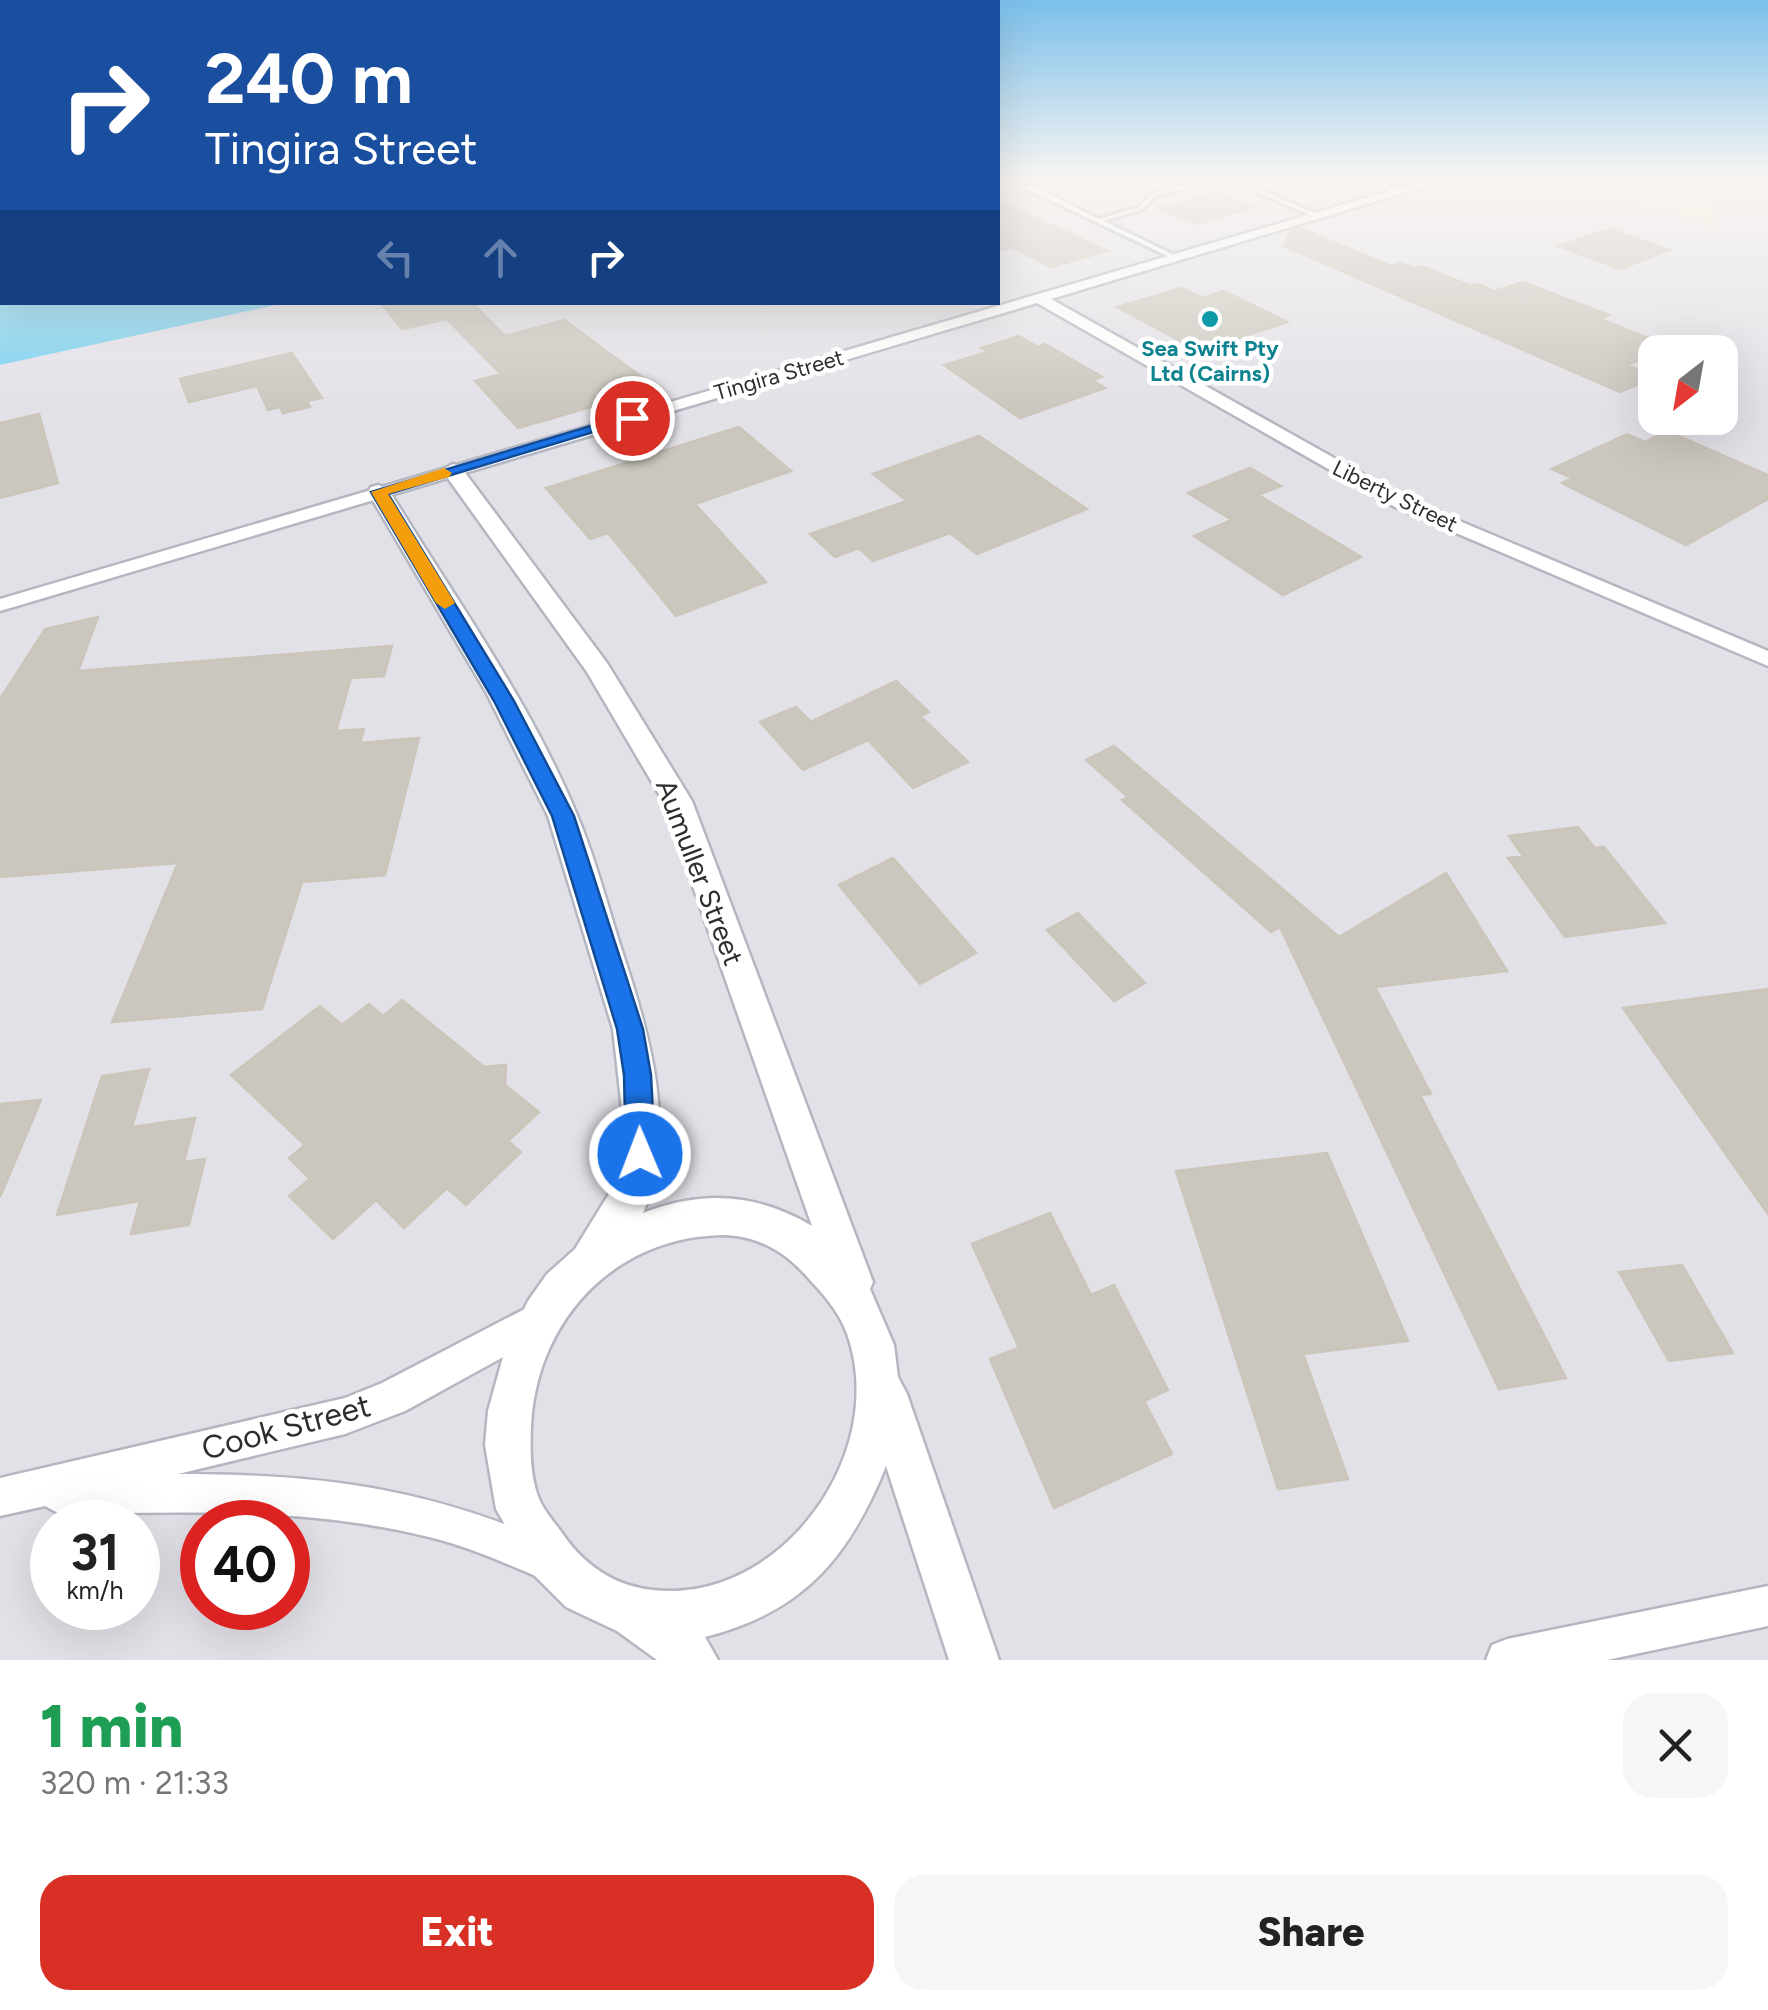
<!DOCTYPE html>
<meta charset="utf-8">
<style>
body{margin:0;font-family:Figtree,sans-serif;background:#f6f6f6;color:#222;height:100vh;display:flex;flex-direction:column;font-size:38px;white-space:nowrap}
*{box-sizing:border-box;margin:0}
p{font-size:32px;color:#767676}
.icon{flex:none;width:55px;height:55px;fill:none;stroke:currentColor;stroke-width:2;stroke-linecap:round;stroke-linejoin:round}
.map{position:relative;height:1660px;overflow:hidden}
.details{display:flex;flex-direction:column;background:#fff;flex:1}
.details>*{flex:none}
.top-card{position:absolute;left:0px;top:0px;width:1000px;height:305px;box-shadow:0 10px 40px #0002;background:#1a4fa0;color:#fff;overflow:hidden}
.needle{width:65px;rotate:211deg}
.controls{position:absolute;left:1638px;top:335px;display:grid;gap:20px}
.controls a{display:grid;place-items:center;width:100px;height:100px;border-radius:20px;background:#fff;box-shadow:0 10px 40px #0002;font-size:50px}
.speed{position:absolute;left:30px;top:1500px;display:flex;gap:20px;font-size:50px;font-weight:700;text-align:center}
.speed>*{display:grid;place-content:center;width:130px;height:130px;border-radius:50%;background:#fff;box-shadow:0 10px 40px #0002;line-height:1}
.speed small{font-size:25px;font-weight:400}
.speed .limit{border:15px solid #d22;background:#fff;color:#111}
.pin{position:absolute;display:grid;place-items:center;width:85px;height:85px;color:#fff;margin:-42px;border:5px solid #fff;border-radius:50%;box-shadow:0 2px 10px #0007}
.me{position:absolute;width:110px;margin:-55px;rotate:359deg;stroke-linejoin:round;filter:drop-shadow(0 0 8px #0008)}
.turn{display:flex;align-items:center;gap:35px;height:210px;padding:0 40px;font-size:45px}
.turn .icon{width:130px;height:130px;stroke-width:2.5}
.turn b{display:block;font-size:70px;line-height:85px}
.lanes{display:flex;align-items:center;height:95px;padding:0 40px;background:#0003;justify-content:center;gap:50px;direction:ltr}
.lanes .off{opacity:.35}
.round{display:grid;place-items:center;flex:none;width:105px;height:105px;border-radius:30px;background:#f6f6f6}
.headline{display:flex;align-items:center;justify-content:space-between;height:170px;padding:0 40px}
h1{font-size:60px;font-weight:800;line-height:75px;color:#1e9e55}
.primary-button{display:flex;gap:20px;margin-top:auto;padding:20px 40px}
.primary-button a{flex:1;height:115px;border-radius:30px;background:#d93025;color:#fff;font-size:40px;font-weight:800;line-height:115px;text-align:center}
.primary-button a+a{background:#f6f6f6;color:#222}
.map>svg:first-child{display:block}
.industrial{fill:#e3e1e8;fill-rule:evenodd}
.education{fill:#f0e6d1}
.water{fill:#75cff0}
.building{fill:#cbc7bf;stroke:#cbc5ba;stroke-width:2.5}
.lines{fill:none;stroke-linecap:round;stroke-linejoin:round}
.service-casing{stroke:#b4b7c1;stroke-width:6}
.minor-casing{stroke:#b4b7c1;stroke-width:5}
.tertiary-casing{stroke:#b4b7c1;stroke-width:5}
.service{fill:#fff;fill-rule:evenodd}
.minor{fill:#fff;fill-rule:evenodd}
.tertiary{fill:#fff;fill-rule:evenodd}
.route{fill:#1a73e8;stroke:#114b97;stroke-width:2.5}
.slow{fill:#f59e0b}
.culture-dot{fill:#0f9aa8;stroke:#fff;stroke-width:4}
.labels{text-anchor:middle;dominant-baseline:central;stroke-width:9;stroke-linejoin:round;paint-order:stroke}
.far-culture-label{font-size:22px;font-weight:bold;fill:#0d838f;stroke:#fff}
.far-street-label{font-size:22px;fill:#2e2e2e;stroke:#fff}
.street-label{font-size:28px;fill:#2e2e2e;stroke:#fff}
.near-street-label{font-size:32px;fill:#2e2e2e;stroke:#fff}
</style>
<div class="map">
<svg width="1768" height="1660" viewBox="0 0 1768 1660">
<rect width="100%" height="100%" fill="#efe9e1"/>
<!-- industrial -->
<path class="industrial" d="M998 179H1768V1660H0V365L285 302H998ZM1655 352H1720V418H1655ZM52 1522H138V1608H52ZM202 1522H288V1608H202Z"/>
<!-- education -->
<path class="education" d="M1576 179H1701L1718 228 1579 181Z"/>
<!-- water -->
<path class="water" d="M0 246 2 302 285 303 0 365Z"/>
<!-- building -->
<path class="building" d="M1217 193 1253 208 1195 224 1159 208Z
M998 200 1107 251 1051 267 1011 247 998 251Z
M1300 228 1391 266 1401 263 1414 268 1422 266 1471 286 1478 284 1495 291 1523 282 1609 315 1600 319 1671 347 1627 365 1655 377 1620 392 1284 246 1291 231Z
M1609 229 1670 250 1620 269 1558 246Z
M1181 288 1202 298 1224 291 1287 322 1199 351 1117 307Z
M380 302H471L505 336 564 320 657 388 518 428 475 381 501 374 447 319 402 329Z
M1019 336 1038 347 1045 344 1102 377 1092 380 1105 388 1020 418 944 365 988 352 981 348Z
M292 353 322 398 307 401 310 407 283 413 280 407 268 410 257 386 189 402 180 379Z
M39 414 58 483 0 498V423Z
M739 427 791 471 695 504 766 582 676 616 608 533 590 539 546 488Z
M1667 431 1768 475V499L1686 545 1562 483 1572 478 1552 469 1627 434 1645 442Z
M979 436 1087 509 977 554 950 533 873 561 859 548 835 557 810 534 907 501 873 474Z
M1250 468 1281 486 1258 495 1361 557 1283 595 1194 536 1232 520 1188 493Z
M98 617 78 671 392 646 384 676 351 678 336 731 364 729 360 743 419 738 385 875 302 882 262 1009 112 1022 178 863 0 877V699L45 629Z
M896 681 929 712 920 716 968 762 913 788 868 740 803 770 760 722 796 707 811 722Z
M1114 746 1339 937 1446 873 1507 971 1375 987 1431 1094 1420 1095 1566 1378 1499 1389 1280 927 1271 932 1122 800 1128 797 1086 760Z
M1578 827 1595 848 1604 847 1665 923 1565 937 1508 858 1523 856 1509 836Z
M893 858 976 953 920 984 839 885Z
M1078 913 1145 983 1114 1001 1047 930Z
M1768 989V1214L1623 1008Z
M402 1000 484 1067 506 1065 505 1085 539 1112 508 1141 521 1152 466 1205 447 1188 404 1228 376 1200 333 1239 289 1196 310 1179 289 1158 305 1145 231 1075 320 1006 342 1025 369 1004 383 1016Z
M149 1069 132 1127 195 1118 184 1162 205 1159 189 1225 131 1234 140 1201 57 1215 102 1076Z
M41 1100 0 1197V1104Z
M1327 1153 1408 1341 1303 1354 1348 1479 1278 1489 1176 1171Z
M1050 1213 1091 1295 1114 1285 1168 1390 1144 1401 1172 1454 1054 1508 990 1359 1019 1348 972 1244Z
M1682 1265 1733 1353 1669 1361 1619 1272Z"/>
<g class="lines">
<!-- service casing -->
<g class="service-casing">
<path id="service" d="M999 179C1029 179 1071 206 1099 219L1139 207 1151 194 1208 179H1219L1155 196 1143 209 1104 221 1178 257V259L1176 260 1031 191Z
M1225 179H1234L1321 216 1316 217Z
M1361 179H1371L1405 192 1400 193Z"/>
</g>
<!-- minor casing -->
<g class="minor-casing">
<path id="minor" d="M1430 179H1450L1051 299 1407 499 1768 651V666L1395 507 1037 303 0 611V599Z
M542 1300 554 1305 559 1317 554 1329 405 1411 345 1434 178 1474C323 1474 426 1488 559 1546L565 1560 559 1574 545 1580C507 1564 470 1547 429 1537 309 1507 183 1512 60 1514L45 1506 0 1516V1478L345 1398 382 1383Z
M1768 1586V1626L1607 1660H1486L1492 1645 1507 1639Z"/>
</g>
<!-- tertiary casing -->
<g class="tertiary-casing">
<path id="tertiary" d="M453 464 460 466 607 663 692 801 873 1282 870 1289 894 1345 898 1377 907 1394 999 1660H949L886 1466C849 1557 804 1612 705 1637L718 1660H657L617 1631 566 1607 533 1574 496 1509 485 1445 488 1411 506 1346 528 1301 547 1274 575 1249 618 1179 622 1110 613 1029 548 816 486 692 368 492 371 487 379 485 390 492C454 597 530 701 577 815 597 862 609 912 625 960 651 1039 677 1133 643 1213 702 1190 757 1193 812 1226L663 801 587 672 442 470ZM726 1235C761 1237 787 1253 810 1280 828 1299 843 1317 850 1343 883 1455 787 1591 670 1591 623 1591 588 1571 562 1533 555 1523 545 1512 540 1501 530 1479 530 1450 531 1427 536 1318 617 1235 726 1235Z"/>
</g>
<!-- service -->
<use href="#service" class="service"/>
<!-- minor -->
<use href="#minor" class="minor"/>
<!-- tertiary -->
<use href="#tertiary" class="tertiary"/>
</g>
<!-- sky -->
<linearGradient id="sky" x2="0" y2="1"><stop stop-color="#7abfeb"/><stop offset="0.43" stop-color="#f8f5f2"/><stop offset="1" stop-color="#f8f5f2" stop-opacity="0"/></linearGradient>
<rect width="1768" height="412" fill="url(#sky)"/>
<!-- route -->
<path class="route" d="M627 415 640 418 388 494 514 701 574 816 643 1029 651 1075 655 1154 651 1164 640 1168 630 1164 626 1154 624 1075 617 1029 552 816 494 701 371 492Z"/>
<!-- slow -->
<path class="slow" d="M444 468 452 473 449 477 388 494 455 603 445 609 436 603 371 492Z"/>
<!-- markers -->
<circle class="culture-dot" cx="1210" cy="319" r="10"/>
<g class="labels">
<!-- far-culture labels -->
<g class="far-culture-label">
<text x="1210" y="348">Sea Swift Pty<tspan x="1210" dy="25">Ltd (Cairns)</tspan></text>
</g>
<!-- far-street labels -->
<g class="far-street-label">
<text transform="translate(779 375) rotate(-16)">Tingira Street</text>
<text transform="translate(1395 496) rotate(26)">Liberty Street</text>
</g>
<!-- street labels -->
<g class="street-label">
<text transform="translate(700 872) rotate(69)">Aumuller Street</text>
</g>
<!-- near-street labels -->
<g class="near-street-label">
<text transform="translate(286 1427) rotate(-15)">Cook Street</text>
</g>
</g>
</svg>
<div class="controls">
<a><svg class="needle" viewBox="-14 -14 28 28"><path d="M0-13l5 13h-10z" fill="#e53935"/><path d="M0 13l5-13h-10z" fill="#767676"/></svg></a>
</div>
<div class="speed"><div>31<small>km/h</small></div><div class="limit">40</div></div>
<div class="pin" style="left:632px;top:418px;background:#d93025"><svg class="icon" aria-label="arrive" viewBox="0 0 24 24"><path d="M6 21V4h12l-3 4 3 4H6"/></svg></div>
<svg class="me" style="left:640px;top:1154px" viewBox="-20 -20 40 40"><circle r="17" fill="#1a73e8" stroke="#fff" stroke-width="3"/><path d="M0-11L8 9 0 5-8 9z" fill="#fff"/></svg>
<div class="top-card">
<div class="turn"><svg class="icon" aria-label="right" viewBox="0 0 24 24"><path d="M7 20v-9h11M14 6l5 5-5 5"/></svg><div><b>240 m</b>Tingira Street</div></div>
<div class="lanes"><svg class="icon off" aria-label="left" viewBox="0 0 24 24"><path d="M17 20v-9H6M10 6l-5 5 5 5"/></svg><svg class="icon off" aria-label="ahead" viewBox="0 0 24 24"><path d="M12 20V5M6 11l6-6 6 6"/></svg><svg class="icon" aria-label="right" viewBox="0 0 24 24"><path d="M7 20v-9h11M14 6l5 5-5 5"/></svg></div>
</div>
</div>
<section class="details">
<div class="headline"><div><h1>1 min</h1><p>320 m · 21:33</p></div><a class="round"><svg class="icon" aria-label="close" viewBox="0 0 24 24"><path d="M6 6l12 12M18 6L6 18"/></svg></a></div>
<div class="primary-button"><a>Exit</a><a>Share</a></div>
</section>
